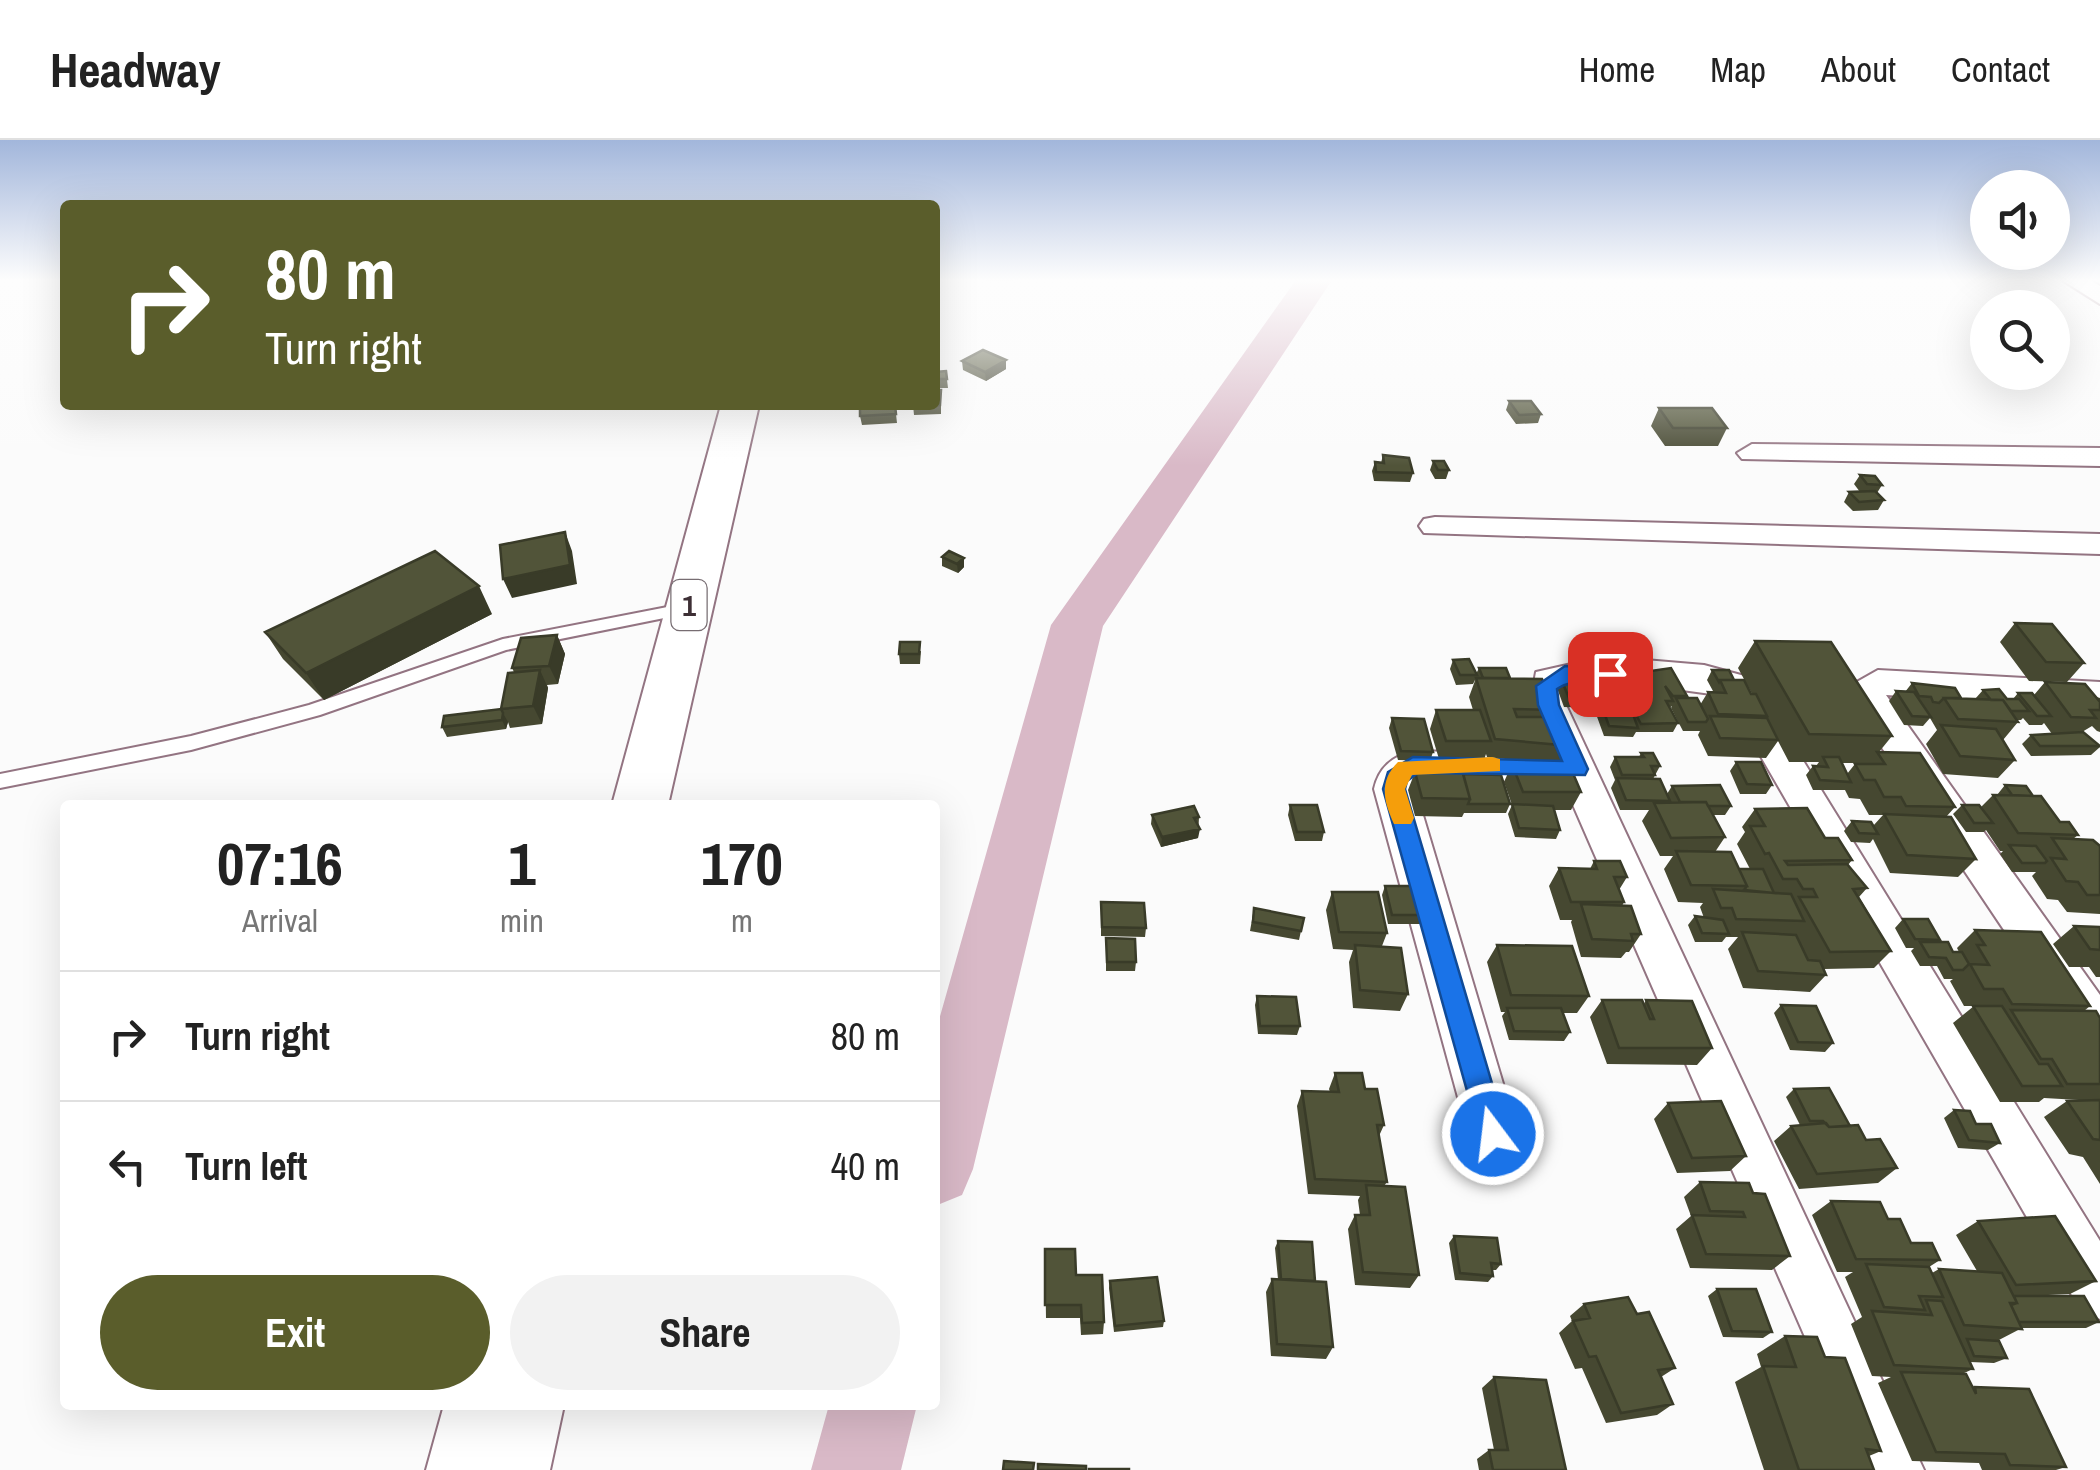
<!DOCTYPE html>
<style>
body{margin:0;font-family:"Archivo Narrow",sans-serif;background:#f2f2f2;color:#222;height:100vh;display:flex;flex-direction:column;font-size:38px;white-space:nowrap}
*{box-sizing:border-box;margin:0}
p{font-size:32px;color:#767676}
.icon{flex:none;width:55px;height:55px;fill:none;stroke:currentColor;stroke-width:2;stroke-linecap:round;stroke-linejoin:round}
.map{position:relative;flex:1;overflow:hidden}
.details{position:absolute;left:60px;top:660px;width:880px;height:610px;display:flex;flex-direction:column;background:#fff;border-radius:10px;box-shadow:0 10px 40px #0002}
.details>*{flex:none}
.banner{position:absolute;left:60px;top:60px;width:880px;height:210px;border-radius:10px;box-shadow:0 10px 40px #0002;background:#5a5d2b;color:#fff;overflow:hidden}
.fabs{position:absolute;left:1970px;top:30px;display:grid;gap:20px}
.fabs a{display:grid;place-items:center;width:100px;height:100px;border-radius:50%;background:#fff;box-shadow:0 10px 40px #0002;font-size:50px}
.pin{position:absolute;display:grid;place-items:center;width:85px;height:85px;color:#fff;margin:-42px;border-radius:20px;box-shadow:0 5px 15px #0006}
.me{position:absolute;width:110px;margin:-55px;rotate:345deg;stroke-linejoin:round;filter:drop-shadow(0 0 8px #0008)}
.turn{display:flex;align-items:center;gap:35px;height:210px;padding:0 40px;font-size:45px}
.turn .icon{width:130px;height:130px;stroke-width:2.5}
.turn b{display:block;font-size:70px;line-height:85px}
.eta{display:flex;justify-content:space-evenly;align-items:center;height:170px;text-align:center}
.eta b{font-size:60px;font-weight:800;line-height:70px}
.primary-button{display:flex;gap:20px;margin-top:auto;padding:20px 40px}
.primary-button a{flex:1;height:115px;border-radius:60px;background:#5a5d2b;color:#fff;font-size:40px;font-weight:800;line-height:115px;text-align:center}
.primary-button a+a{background:#f2f2f2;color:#222}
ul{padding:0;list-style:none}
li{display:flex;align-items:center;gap:30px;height:130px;padding:0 40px;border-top:2px solid #e0e0e0}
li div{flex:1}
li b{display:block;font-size:38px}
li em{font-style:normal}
header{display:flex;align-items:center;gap:60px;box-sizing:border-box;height:140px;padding:0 50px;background:#fff;border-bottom:2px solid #e0e0e0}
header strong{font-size:48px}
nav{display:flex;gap:55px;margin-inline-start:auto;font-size:35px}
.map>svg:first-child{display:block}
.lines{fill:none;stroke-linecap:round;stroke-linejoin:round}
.river{fill:#d9b9c7;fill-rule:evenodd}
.service-casing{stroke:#937482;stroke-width:4}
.minor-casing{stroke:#937482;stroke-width:4}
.trunk-casing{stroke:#937482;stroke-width:4}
.service{fill:#fff;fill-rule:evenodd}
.minor{fill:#fff;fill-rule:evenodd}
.trunk{fill:#fff;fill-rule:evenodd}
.wall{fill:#464831;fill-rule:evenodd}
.shaded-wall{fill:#393b28}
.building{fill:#515439;stroke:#393b28;stroke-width:2.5}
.route{fill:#1a73e8;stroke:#114b97;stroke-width:2.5}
.slow{fill:#f59e0b}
.labels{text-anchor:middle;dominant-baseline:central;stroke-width:10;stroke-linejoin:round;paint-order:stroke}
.shield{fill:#fff;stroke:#776d72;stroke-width:2.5}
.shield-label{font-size:30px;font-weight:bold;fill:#3d2f35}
</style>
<header>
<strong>Headway</strong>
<nav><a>Home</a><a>Map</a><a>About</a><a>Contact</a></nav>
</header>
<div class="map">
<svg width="2100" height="1330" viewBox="0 0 2100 1330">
<rect width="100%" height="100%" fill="#fbfbfb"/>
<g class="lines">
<!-- river -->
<path class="river" d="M1296 140H1332L1103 486 973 1029 962 1055 935 1066V894L1051 485Z
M829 1265H917L901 1330H811Z"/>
<!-- service casing -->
<g class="service-casing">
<path id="service" d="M688 463 697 468 694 472 506 510 320 575 191 610 0 648V634L191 596 309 565 503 499Z"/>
</g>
<!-- minor casing -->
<g class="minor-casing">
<path id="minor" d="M2062 140H2090L2100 146V164Z
M1752 304 2100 308V326L1742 319 1737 313Z
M1435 377 2100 394V414L1424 393 1419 386 1424 379Z
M1645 520 1704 525 1752 538 2100 1101V1179L2081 1171 1726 556 1645 545 1567 548 1566 565 1924 1330H1863L1563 642 1421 639 1414 645 1518 994 1511 1011 1493 1018 1475 1011 1468 994 1374 649C1379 627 1392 617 1413 611L1551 614 1530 565 1536 532 1585 521Z
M1878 530 2100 542V568L1886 555 2100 855V914L2083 908 1850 560 1855 543Z"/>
</g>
<!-- trunk casing -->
<g class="trunk-casing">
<path id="trunk" d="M721 265H759L668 665H612Z
M444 1265H564L550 1330H426Z"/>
</g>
<!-- service -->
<use href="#service" class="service"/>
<!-- minor -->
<use href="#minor" class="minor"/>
<!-- trunk -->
<use href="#trunk" class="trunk"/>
</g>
<!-- wall -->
<path class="wall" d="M986 140H1014V141H986Z
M1006 220V229L986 241 963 230 962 221Z
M946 231 948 248H935V232Z
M941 250V274L914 275 913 265Z
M1509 261 1541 274 1538 283 1516 284 1506 270Z
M895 265 897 283 862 285 860 276Z
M1659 268 1727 288 1718 306H1665L1651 286Z
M1383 315 1413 333 1410 342 1374 341 1372 331 1375 322 1381 323Z
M1433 321 1449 330 1446 339H1435L1430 330Z
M1860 335 1882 345 1877 353 1884 360 1878 370 1853 371 1844 362 1849 352H1860L1854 344Z
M942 417 964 418V427L958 433 942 426Z
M492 474 324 560 283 519 265 492Z
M2015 483 2084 523 2067 542 2029 541 2000 502Z
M557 495 565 514 558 544 547 545 548 548 542 584 510 588 508 582 506 589 447 597 442 587 501 569 514 532 512 528Z
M1755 501 1892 596 1879 612 1955 667 1946 677 1976 719 1958 737 1890 733 1873 699 1870 703 1851 702 1844 691 1852 681 1873 686 1883 675H1869L1860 659 1849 658 1845 650H1813L1806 635 1813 626H1816L1819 622H1789L1778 601 1766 618 1708 616 1698 595 1700 591H1683L1671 568 1672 566 1669 568 1678 583 1673 592H1636L1633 597 1604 596 1596 574 1599 567 1597 561 1594 568 1564 567 1557 548 1561 539H1568L1571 533 1595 549 1598 542 1632 548 1634 547 1632 543 1637 533 1687 556 1686 558 1700 565 1708 552 1713 551 1707 540 1712 530 1734 540 1752 554 1738 528ZM1841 623H1868L1855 624 1847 634Z
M921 511 920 524H900L899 514Z
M1453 520 1476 534 1479 528 1510 538 1554 570 1551 577 1572 606 1563 624 1581 652 1571 670H1554L1560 690 1556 699 1515 697 1508 674 1512 665 1504 642 1512 624H1551L1487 617 1486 614 1484 620 1439 619 1430 589 1436 570H1473L1469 557 1476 538 1473 544 1456 545 1450 529Z
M2045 542 2100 558V592L2097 591 2092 586 2082 592 2100 607 2091 615 2031 616 2022 604 2031 595 2052 594 2044 583 2042 585H2029L2023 578 2021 580H2017L2018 582 2003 600 2015 620 1998 638 1943 634 1926 604 1937 590 1930 578 1923 586 1904 585 1889 561 1896 551 1905 552 1912 543 1961 558 1975 559 1983 550 2007 559H2013L2018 553 2034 555Z
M1392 578 1433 612 1430 621 1398 620 1389 588Z
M1641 613 1660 626 1653 639 1667 654 1672 646 1731 666 1725 675H1713L1725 697 1715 712 1739 729H1750L1737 704 1745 692 1742 687 1755 669 1825 698 1852 720 1848 725 1867 748 1859 757 1891 811 1874 828 1824 829 1826 835 1810 852 1743 848 1728 809 1738 797H1726L1722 802H1695L1688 785 1695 776 1704 778 1700 767 1703 763 1678 762 1664 729 1673 716H1660L1642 681 1649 670H1620L1611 648 1615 640 1610 627 1615 617H1639Z
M1736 622 1772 645 1766 654H1740L1730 631Z
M1415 632 1463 634 1510 664 1506 673H1464L1462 677 1415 676 1408 650Z
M2005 645 2033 656 2060 682 2078 695 2073 699 2100 706V774L2067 772 2058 760 2047 759 2032 736 2036 732H2012L2000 714 2003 711H2000L1986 690 1984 692H1966L1953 674 1962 665 1981 667 1993 655H1997Z
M1290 665 1324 692 1322 701H1295L1288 675Z
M1152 675 1199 677 1198 698 1161 707 1151 684Z
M1594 721 1627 737 1619 750 1624 762 1622 766 1641 794 1629 812H1626L1621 818 1581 817 1571 782 1572 780H1560L1549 746 1559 728 1590 729Z
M1385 746 1430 775 1426 784H1388L1382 755Z
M1332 752 1387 793 1382 806 1408 854 1400 871 1353 868 1349 822 1353 810 1333 809 1326 770Z
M1101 762 1146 788 1145 797 1101 796Z
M1254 768 1301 791 1299 800 1250 791Z
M1903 779 1940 800 1937 802 1953 812H1959L1957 808 1975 790 2090 866 2084 871 2100 878V1044L2083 1017 2069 1014 2044 977 2067 961 2079 960 2044 958 2039 962H2000L1953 883 1974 866H1964L1950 841 1953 839H1944L1937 826H1920L1911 811 1914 808H1906L1895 788Z
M2074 786 2100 787V837H2096L2089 827H2069L2053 804Z
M1106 798 1136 822 1135 831H1106Z
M1497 805 1589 856 1577 873H1563L1570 892 1564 901 1509 900 1502 876 1505 872H1501L1487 822Z
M1257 856 1300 886 1297 895 1258 894 1255 865Z
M1602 860 1644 864 1646 860 1712 908 1697 925 1607 924 1590 877Z
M1781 865 1833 903 1825 912 1790 910 1774 873Z
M1335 933 1365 949 1384 985 1379 996 1387 1042 1384 1046 1419 1135 1410 1148 1355 1145 1348 1089 1355 1075H1360L1358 1060 1360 1056 1308 1054 1297 966 1302 951 1330 952 1329 949Z
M1794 949 1850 986 1897 1028 1878 1043 1799 1049 1774 1001 1791 986 1800 985 1786 957Z
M1668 963 1746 1016 1730 1031 1677 1033 1654 979Z
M1954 970 2000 1003 1988 1010 1958 1008 1944 978Z
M1700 1042 1753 1053 1790 1116 1772 1130 1690 1128 1676 1089 1691 1076 1684 1057Z
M1831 1061 1888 1079 1911 1103 1940 1120 1929 1127 1932 1133 1939 1129 1977 1131 1956 1095 1978 1081 2096 1141 2070 1154 2028 1156 2099 1182 2086 1188H2022L1997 1201 2007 1218 1994 1223 1970 1222 1973 1229 1962 1234 1973 1248 1975 1247 2066 1327 2056 1330H1982L1979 1323 1912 1321 1878 1243 1891 1237 1872 1236 1851 1184 1862 1177 1845 1137 1853 1132H1837L1812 1075Z
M1454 1096 1501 1124 1496 1130H1492L1493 1136 1488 1142 1455 1140 1449 1103Z
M1278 1101 1315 1141 1333 1207 1326 1219 1271 1216 1266 1152 1272 1139H1278L1275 1108Z
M1045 1109 1076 1135 1104 1182 1103 1194 1081 1195 1080 1178H1046Z
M1110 1141 1164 1181 1163 1187 1114 1192 1109 1148Z
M1717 1149 1772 1192 1763 1198 1723 1197 1708 1156Z
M1584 1164 1637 1174 1675 1228 1661 1237 1673 1264 1657 1275 1606 1283 1582 1228 1575 1229 1559 1193 1572 1181 1570 1176Z
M1785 1196 1825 1217 1881 1311 1869 1316 1874 1330H1764L1735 1242 1761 1227 1757 1214Z
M1494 1237 1566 1330H1479L1477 1319 1489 1310H1494L1482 1248Z"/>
<!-- shaded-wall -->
<path class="shaded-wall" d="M1006 220V229L986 241 985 232Z
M565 392 572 411 577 444 512 458 503 439Z
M964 418V427L958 433 957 424Z
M479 446 492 474 324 560 306 533Z
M557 495 565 514 558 544 549 526Z
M540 530 548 548 542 584 533 566Z
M503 573 508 582 506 589 502 580Z
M1200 689 1198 698 1161 707 1162 697Z"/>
<!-- building -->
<path class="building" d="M983 210 1006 220 985 232 962 221Z
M946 231 947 239H935V232Z
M935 250H941L940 265 913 266 935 265Z
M1509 261H1531L1541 274 1519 275Z
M860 265H895L896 274 860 276Z
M1659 268H1712L1727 288H1673Z
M1383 315 1409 318 1413 333 1376 332 1375 322 1384 323Z
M1433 321H1444L1449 330H1438Z
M1860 335 1875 336 1882 345 1867 344Z
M1875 351 1884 360 1859 362 1849 352Z
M565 392 570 425 503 439 500 405Z
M435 411 479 446 306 533 265 492Z
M949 411 964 418 957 424 942 417Z
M2015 483 2052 484 2084 523 2046 522Z
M557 495 549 526 512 528 521 498Z
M1755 501 1831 502 1892 596 1809 594Z
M900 502H920L919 514H899Z
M1469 519 1477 535H1460L1453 520Z
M1479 528H1506L1510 538H1483Z
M1671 528 1687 556H1673L1665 546 1673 561H1666L1678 583 1641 584 1629 562 1606 561 1598 542 1629 543 1641 562 1632 547H1643L1637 533Z
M540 530 533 566 501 569 508 533Z
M1712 530H1729L1734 540H1720L1719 542Z
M1571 533 1588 534 1598 558H1569L1561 539H1573Z
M1476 538 1542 539 1554 570 1514 569 1517 577H1560L1572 606 1495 599Z
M1720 540H1744L1751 554H1756L1767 576 1718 574 1708 552 1726 553Z
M2045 542 2085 544 2100 562V570H2090L2096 578 2071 577Z
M1912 543 1955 548 1961 558H1944L1939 563 1933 562 1931 557 1919 556Z
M1999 549 2007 559H2019L2029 571H2011L2003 560H1991L1983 550Z
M1896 551 1914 552 1931 577 1912 576Z
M2018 553H2032L2051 576H2037Z
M1676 558H1697L1708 579 1706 582H1688Z
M1944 558 2003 560 2018 582 1958 579Z
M1601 564 1630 566 1638 588 1609 586Z
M501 569 503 573 502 580 442 587 444 576Z
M1436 570H1480L1491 601H1446Z
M1710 576 1767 578 1778 600 1720 598Z
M1392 578 1424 579 1433 612 1401 611Z
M1941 585 1996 589 2015 620 1960 616Z
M2083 592 2100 606H2040L2031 595Z
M1877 612 1920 613 1955 667 1906 666 1901 657H1884L1875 640H1864L1855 624H1885Z
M1641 613H1653L1660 626H1651L1655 635H1622L1615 617H1644Z
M1823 617H1839L1851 642 1820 640 1813 626 1828 627Z
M1736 622H1761L1772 645 1747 644Z
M1512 624H1569L1581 652H1523Z
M1415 632 1463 633 1470 659 1422 658Z
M1463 634 1501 635 1510 664H1468L1470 659Z
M1617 638 1660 639 1670 661 1626 660Z
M1720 645 1731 666H1708L1706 662H1680L1672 646Z
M2005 645 2026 646 2033 656 2012 655Z
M1993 655 2041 656 2060 682H2069L2078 695 2018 693Z
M1706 662 1725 697 1671 698 1654 663Z
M1512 664 1553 666 1560 690 1519 688Z
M1290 665H1317L1324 692H1297Z
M1962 665H1979L1993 683H1974Z
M1194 666 1199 677 1194 678 1200 689 1162 697 1152 675Z
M1807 668 1825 698H1838L1852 720 1785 721 1788 725 1847 724 1867 748 1853 749 1891 811 1830 812 1799 757H1817L1813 749H1803L1797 739H1783L1769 713 1765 714 1750 686H1765L1755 669Z
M1884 674 1951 677 1976 719 1907 715Z
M1852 681 1871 682 1878 694 1859 693Z
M2052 698 2093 700 2100 706V755H2087L2078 742 2066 741 2051 718 2066 719Z
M2009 705 2036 706 2047 721 2045 723H2022Z
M1676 711 1731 712 1747 746 1691 745Z
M1594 721H1620L1627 737H1614L1624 762H1571L1559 728 1597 729Z
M1739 729H1763L1774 753 1744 750 1747 746Z
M1385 746H1423L1430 775H1392Z
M1713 749 1791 754 1804 781 1736 779 1732 768H1721Z
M1332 752H1378L1387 793 1339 792Z
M1101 762 1144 763 1146 788 1102 787Z
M1581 764 1631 766 1641 794H1631L1633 801 1592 799Z
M1254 768 1304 778 1301 791 1253 782Z
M1695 776 1723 780 1729 794 1702 793Z
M1903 779H1928L1940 800 1915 799Z
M2074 786 2100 787V810L2090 809Z
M1975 790 2041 792 2090 866 2012 864 2003 849H1984L1970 824 1989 825 1977 805H1985Z
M1742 792 1796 795 1808 820 1820 821 1826 835 1758 831Z
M1106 798 1135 799 1136 822H1107Z
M1920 802H1948L1953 812H1962L1969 824 1963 830H1953L1946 818 1929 817Z
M1355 805 1401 808 1408 854 1360 850Z
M1497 805 1572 806 1589 856 1511 855Z
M1257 856 1296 857 1300 886H1260Z
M1602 860H1642L1650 879H1654L1646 860 1692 861 1712 908H1619Z
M1781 865 1816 866 1833 903 1798 902Z
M1973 866H2002L2039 924H2048L2062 946H2022Z
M1507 868H1561L1570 892 1514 891Z
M2011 870 2096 871 2100 878V944H2067L2052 919H2041Z
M1335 933H1362L1365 949H1377L1384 985H1377L1387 1042 1315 1039 1302 951 1339 952Z
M1829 948 1850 986 1829 987 1823 981H1810L1794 949Z
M2100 960V1000L2093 999 2067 961Z
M1721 961 1746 1016 1692 1018 1668 963Z
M1954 970 1970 971 1976 984H1991L2000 1003 1969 1000Z
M1826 983 1829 987 1858 985 1866 1000 1880 999 1897 1028 1817 1034 1791 986Z
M1700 1042 1749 1043 1753 1053 1765 1054 1790 1116 1706 1114 1692 1075 1745 1077 1743 1072 1710 1071Z
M1366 1045 1405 1047 1419 1135 1363 1132 1355 1075H1370Z
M1831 1061 1880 1062 1888 1079H1900L1911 1103H1932L1940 1120 1856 1119Z
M2055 1076 2096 1141 2016 1145 1978 1081Z
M1454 1096 1497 1098 1501 1124 1491 1123 1493 1136 1460 1133Z
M1278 1101 1312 1102 1315 1141 1281 1139Z
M1045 1109H1075L1076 1135H1102L1104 1182 1082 1183 1081 1165H1045Z
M1866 1124 1929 1127 1943 1157 1919 1156 1925 1170 1884 1167Z
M1939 1129 2002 1133 2017 1163H2010L2022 1189 1964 1185Z
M1157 1137 1164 1181 1115 1186 1110 1141Z
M1272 1139 1326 1142 1333 1207 1277 1204Z
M1717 1149H1756L1772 1192 1732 1191Z
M2014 1156H2084L2099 1182H2019L2011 1165 2017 1163Z
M1628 1157 1637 1174 1649 1172 1675 1228 1658 1230 1673 1264 1621 1273 1596 1216 1589 1217 1573 1181 1590 1178 1584 1164Z
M1926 1160 1942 1161 1973 1229 1894 1225 1872 1171 1932 1175Z
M1785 1196 1817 1197 1825 1217 1845 1218 1881 1311 1866 1309 1874 1330H1799L1763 1226 1796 1227Z
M1967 1199 1999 1201 2007 1218 1974 1216Z
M1901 1232 1966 1234 1976 1254 1975 1247 2029 1249 2066 1327 2010 1325 2005 1314 1936 1312Z
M1494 1237 1546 1240 1566 1330H1493L1489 1310H1508Z
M1004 1321 1034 1323 1033 1330H1003Z
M1038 1324 1086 1326V1330H1038Z
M1089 1329H1129V1330H1089Z"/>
<!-- sky -->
<linearGradient id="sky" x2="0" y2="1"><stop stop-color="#a2b6db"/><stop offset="0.43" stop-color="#fdfdfd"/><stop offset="1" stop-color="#fdfdfd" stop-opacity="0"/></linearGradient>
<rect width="2100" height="326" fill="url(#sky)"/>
<!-- route -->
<path class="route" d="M1565 526 1610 527 1620 534C1605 549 1576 535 1557 549L1559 565 1588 629 1585 635 1418 633 1407 641 1405 649 1507 994 1503 1003 1493 1007 1483 1003 1479 994 1383 649 1388 632 1413 617 1562 621 1538 565 1536 546Z"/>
<!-- slow -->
<path class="slow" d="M1492 617 1500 619V631L1412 635 1405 649 1414 678 1411 684H1394C1383 660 1379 641 1398 622Z"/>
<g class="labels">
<!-- shield labels -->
<rect class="shield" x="671.5" y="440" width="35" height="50" rx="8"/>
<g class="shield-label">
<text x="689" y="465">1</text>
</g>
</g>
</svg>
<div class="fabs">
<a><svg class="icon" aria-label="sound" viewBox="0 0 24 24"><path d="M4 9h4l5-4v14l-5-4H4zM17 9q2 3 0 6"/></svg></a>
<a><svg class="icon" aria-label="search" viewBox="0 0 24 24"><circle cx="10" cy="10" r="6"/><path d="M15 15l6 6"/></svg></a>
</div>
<div class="pin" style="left:1610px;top:534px;background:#d93025"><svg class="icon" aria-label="arrive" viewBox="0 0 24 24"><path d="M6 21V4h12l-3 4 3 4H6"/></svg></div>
<svg class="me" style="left:1493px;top:994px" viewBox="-20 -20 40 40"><circle r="17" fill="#1a73e8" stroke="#fff" stroke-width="3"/><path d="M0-11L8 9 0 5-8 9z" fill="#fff"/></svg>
<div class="banner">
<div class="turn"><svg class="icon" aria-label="right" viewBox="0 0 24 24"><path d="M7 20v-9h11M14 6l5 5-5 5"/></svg><div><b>80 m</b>Turn right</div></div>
</div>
<section class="details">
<div class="eta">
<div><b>07:16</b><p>Arrival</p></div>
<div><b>1</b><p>min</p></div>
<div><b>170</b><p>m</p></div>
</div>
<ul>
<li><svg class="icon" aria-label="right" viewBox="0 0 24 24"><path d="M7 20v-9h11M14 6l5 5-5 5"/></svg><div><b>Turn right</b></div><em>80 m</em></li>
<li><svg class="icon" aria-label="left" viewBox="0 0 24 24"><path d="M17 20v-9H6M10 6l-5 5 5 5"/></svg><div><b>Turn left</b></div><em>40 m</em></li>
</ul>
<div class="primary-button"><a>Exit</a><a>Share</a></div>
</section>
</div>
